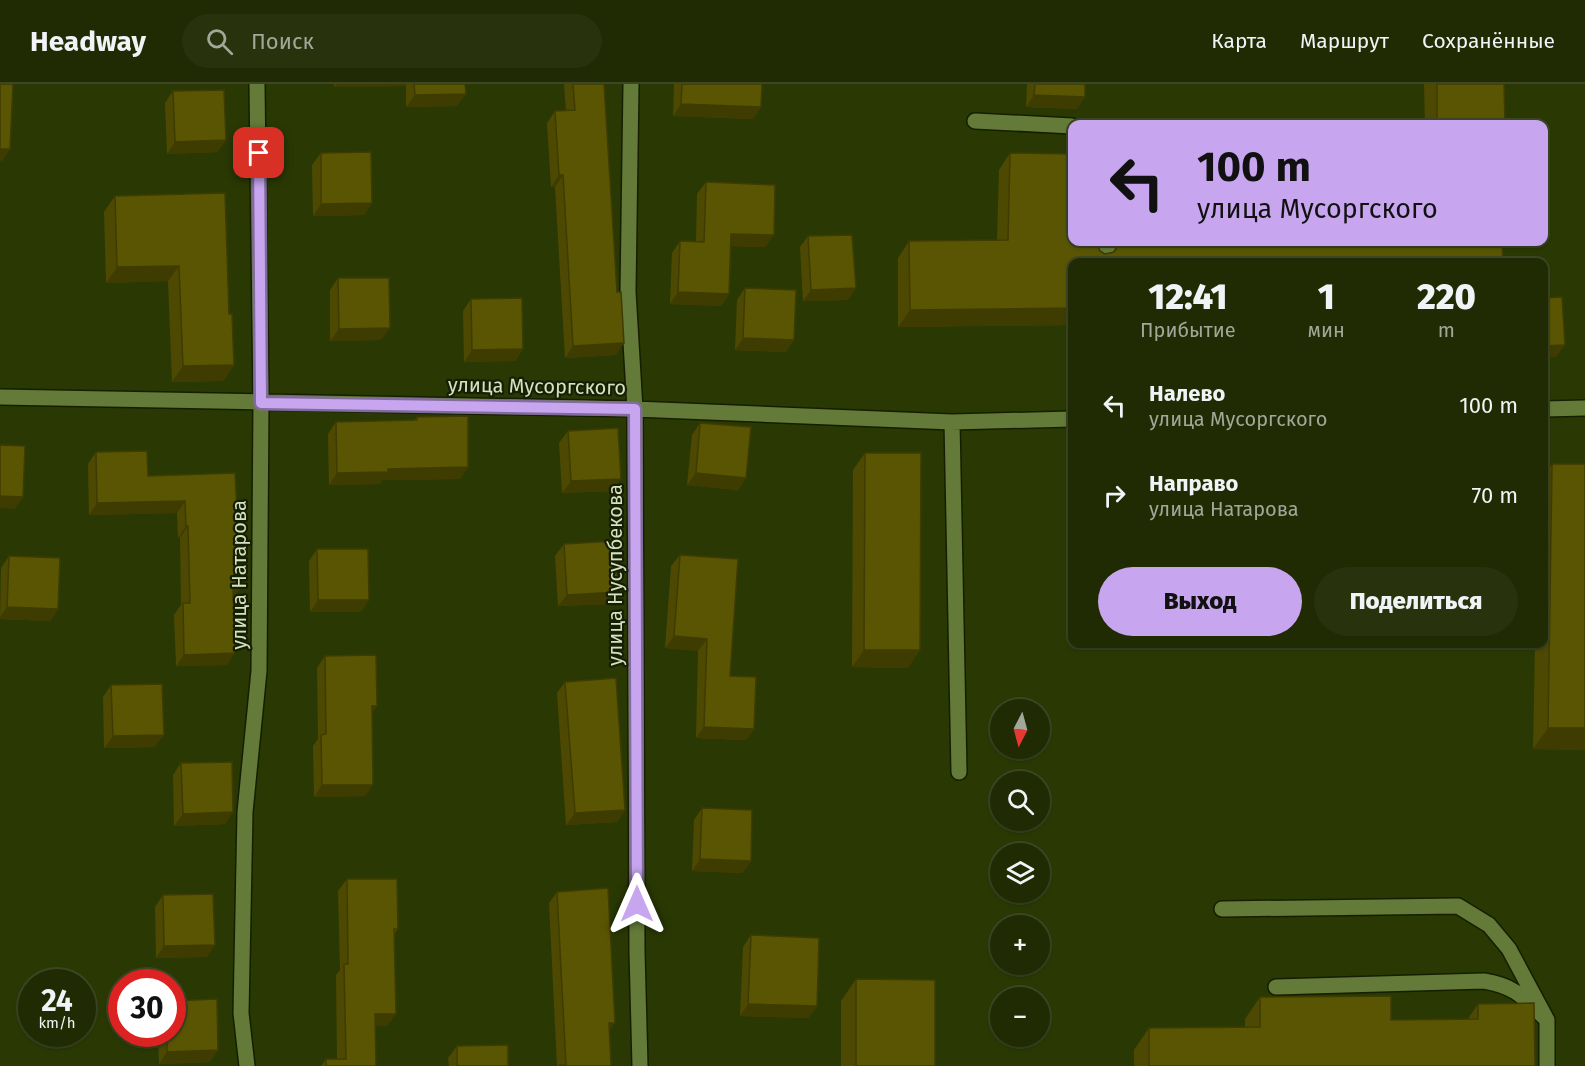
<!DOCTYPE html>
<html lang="ru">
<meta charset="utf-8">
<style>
body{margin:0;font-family:"Fira Sans",sans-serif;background:#28330d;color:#f1f3f6;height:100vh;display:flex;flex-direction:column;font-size:22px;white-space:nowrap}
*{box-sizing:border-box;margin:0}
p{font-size:20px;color:#a2a79a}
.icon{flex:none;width:33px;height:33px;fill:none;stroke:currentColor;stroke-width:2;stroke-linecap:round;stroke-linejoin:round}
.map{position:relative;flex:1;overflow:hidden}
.side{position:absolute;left:1068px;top:174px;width:480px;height:390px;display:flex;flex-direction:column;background:#202b03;border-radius:12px;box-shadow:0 2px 4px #0004,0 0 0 2px #3d4725}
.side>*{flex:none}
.banner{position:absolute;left:1068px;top:36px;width:480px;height:126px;border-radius:12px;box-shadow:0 2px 4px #0004,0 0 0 2px #3d4725;background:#c7a6ef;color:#111;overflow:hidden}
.needle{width:39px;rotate:186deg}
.buttons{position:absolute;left:990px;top:615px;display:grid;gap:12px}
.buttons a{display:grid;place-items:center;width:60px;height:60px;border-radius:50%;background:#202b03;box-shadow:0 2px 4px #0004,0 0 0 2px #3d4725;font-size:30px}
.speed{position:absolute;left:18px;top:885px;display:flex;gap:12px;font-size:30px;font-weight:700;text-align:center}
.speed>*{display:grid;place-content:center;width:78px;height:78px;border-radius:50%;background:#202b03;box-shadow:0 2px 4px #0004,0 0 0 2px #3d4725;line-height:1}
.speed small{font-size:15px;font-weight:400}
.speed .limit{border:9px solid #d22;background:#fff;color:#111}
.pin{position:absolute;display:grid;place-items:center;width:51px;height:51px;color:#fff;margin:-26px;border-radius:12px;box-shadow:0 3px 9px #0006}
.me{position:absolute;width:66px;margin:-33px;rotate:0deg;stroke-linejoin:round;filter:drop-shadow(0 0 4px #0008)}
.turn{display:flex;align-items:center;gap:21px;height:126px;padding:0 30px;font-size:27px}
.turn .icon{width:78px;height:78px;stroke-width:2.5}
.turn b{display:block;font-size:42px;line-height:51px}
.eta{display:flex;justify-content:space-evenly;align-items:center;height:102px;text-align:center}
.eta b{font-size:36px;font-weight:800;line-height:42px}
.button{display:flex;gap:12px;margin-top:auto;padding:12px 30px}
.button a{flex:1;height:69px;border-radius:36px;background:#c7a6ef;color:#111;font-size:24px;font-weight:800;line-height:69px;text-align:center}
.button a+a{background:#28330d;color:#f1f3f6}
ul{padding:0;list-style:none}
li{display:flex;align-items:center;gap:18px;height:90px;padding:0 30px}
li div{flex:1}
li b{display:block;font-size:22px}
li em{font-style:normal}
header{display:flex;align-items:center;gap:36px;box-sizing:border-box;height:84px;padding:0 30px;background:#202b03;border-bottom:2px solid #3d4725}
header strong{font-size:28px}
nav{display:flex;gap:33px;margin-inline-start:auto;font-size:21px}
.search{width:420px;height:54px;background:#28330d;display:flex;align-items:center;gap:15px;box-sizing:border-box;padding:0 21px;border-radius:33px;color:#a2a79a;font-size:22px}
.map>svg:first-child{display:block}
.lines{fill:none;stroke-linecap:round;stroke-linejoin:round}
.minor-casing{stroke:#151f00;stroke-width:18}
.minor{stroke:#637a38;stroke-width:15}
.wall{fill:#4d4903}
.shaded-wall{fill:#3f3c02}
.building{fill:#5a5503;stroke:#3f3c02;stroke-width:1.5}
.route-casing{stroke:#816c9b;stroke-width:15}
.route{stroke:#c7a6ef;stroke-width:10}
.labels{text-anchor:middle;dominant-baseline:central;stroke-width:4.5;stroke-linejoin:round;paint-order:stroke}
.street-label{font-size:20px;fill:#d4e2c0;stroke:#161f04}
</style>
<header>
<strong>Headway</strong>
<div class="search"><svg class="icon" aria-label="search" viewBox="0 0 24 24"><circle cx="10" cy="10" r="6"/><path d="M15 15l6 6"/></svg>Поиск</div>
<nav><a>Карта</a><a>Маршрут</a><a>Сохранённые</a></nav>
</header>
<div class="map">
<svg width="1585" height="982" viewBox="0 0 1585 982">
<rect width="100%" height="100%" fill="#2a3904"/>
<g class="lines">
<!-- minor casing -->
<g class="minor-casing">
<path id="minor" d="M631 0 628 208 635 325 637 868 640 982
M975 37 1072 42
M1096 178 1101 165 1134 164
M0 313 635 325 952 338 1072 335
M1544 325 1585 324
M952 338 959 688
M1222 825 1458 822 1489 841 1509 865 1547 936
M1276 903 1484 897C1516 902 1525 915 1547 936V982
M247 982 241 929 245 728 259 587 261 319 257 0"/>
</g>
<!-- minor -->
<use href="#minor" class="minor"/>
</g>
<!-- wall -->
<path class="wall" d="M334 0H465L457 22 406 23V2L334 3Z
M564 0H604L616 271 565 274 555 103H551L547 39 555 27H566Z
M674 0H762L761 23 753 35 673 32Z
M1027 0H1085L1077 25 1026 23Z
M1424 0H1504L1505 40H1425Z
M173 7 226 56 217 68 167 70 165 19Z
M321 69 372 119 364 131 313 132 312 81Z
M1010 69 1098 162 1100 167 1105 170 1112 169 1120 158 1503 178H1072V241L898 243V174L909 157 997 156 999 86Z
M706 98 765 163 731 162 729 210 721 222 670 220 672 169 680 157 696 158 697 110Z
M115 112 229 230 234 281 223 297 172 298 168 197 106 199 104 128Z
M808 152 848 216 803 217 800 163Z
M338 194 381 256 330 257V206Z
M745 204 786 268 735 266 737 216Z
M471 215 523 265 515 277 464 278 463 227Z
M417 333 468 383 460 395 382 396 380 400 329 401 328 350 336 338 414 336Z
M700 339 746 394 738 406 687 401 692 351Z
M568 347 613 407 562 409 559 359Z
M96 368 148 392 235 389 234 514 227 581 176 582 174 531 181 521 180 454H178L177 429 89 431 88 380Z
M865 369 908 584 852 583 853 386Z
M1552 380H1585V666L1533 665 1535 560H1544V391Z
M564 460 609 520 558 522 555 472Z
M317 465 361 528H310L309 477Z
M680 471 730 592 754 645 746 656 696 654 698 567 665 564 671 482Z
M9 472 58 525 50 537 0 535 1 484Z
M325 572 377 622 372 629 373 701 365 712 314 713 313 662 318 655 317 584Z
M565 598 625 726 617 738 566 741 557 609Z
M111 601 155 663 104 664 103 613Z
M181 679 225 740 174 742 173 691Z
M702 724 751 777 742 789 692 787 694 736Z
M347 795 398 845 394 850 387 942H376V982H321L326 975H337L336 891 340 886 338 807Z
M557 808 609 946 611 982H557L549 819Z
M163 811 207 873 156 874 155 823Z
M751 851 817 922 808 934 740 932 743 863Z
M856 895 935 982H841V917Z
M1260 913 1391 936 1468 935 1478 920 1535 982H1134V966L1149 944 1245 943V935Z
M158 950H172L218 966 210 978 159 980Z
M457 962 508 982H449L448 974Z"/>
<!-- shaded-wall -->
<path class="shaded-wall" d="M336 0H407L406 2 334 3Z
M466 10 457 22 406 23 415 11Z
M1034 11 1085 13 1077 25 1026 23Z
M681 20 761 23 753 35 673 32Z
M226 56 217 68 167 70 175 58Z
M0 65H10L2 77H0Z
M559 91H563L555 103H551Z
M372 119 364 131 313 132 321 120Z
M731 150 774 151 765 163 723 162Z
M179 182 168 197 106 199 117 183Z
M856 204 848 216 803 217 811 206Z
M678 208 729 210 721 222 670 220Z
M1072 224V241L898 243 910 226Z
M390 244 381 256 330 257 339 245Z
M743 254 794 256 786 268 735 266Z
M624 259 616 271 565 274 573 262Z
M1565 261 1556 273H1544V262Z
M523 265 515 277 464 278 472 266Z
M234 281 223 297 172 298 183 282Z
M468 383 460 395 382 396 380 400 329 401 337 389 388 385Z
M696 389 746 394 738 406 687 401Z
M621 395 613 407 562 409 571 397Z
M0 412 23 413 15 425 0 424Z
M185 417 177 429 89 431 97 419Z
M186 442H188L180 454H178Z
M233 504H241L232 515Z
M618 508 609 520 558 522 567 511Z
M318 516H369L361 528H310Z
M7 523 58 525 50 537 0 535V533Z
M674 552 707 555 698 567 665 564Z
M864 566H920L908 584 852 583Z
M235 569 227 581 176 582 184 571Z
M372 622H377L368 634Z
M704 643 754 645 746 656 696 654Z
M1548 644H1585V666L1533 665Z
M164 651 155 663 104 664 113 652Z
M322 701H373L365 712 314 713Z
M625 726 617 738 566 741 575 729Z
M233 728 225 740 174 742 183 730Z
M700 775 751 777 742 789 692 787Z
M215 861 207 873 156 874 164 862Z
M748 920 817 922 808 934 740 932Z
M375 930H396L387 942H367Z
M609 939H615L607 950Z
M218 966 210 978 159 980 167 968Z"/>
<!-- building -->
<path class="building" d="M0 0H13L10 65H0Z
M414 0H465L466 10 415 11Z
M573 0H604L617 208H621L624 259 573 262 563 91H559L555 27 575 26Z
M682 0H762L761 23 681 20Z
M1035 0H1085V13L1034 11Z
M1437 0H1504L1505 40H1437Z
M224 6 226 56 175 58 173 7Z
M371 68 372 119 321 120V69Z
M1010 69 1072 70V158H1100L1098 162 1100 167 1105 170 1114 168 1120 158H1502L1503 178H1072V224L910 226 909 157 1008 156Z
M706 98 775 101 774 151 731 150 729 210 678 208 680 157 704 158Z
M225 109 229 230H232L234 281 183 282 179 182 117 183 115 112Z
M852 151 856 204 811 206 808 152Z
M338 194H389L390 244 339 245Z
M745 204 796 206 794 256 743 254Z
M1562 213 1565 261 1544 262V214Z
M522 214 523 265 472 266 471 215Z
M468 332V383L388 385V388L337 389 336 338 417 336V333Z
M700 339 751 343 746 394 696 389Z
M618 344 621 395 571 397 568 347Z
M0 361 25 362 23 413 0 412Z
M147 367 148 392 235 389 241 504H233L235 569 184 571 183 519H190L188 442H186L185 417 97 419 96 368Z
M865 369H921L920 566H864Z
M1552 380H1585V644H1548Z
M615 457 618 508 567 511 564 460Z
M317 465H368L369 516H318Z
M680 471 738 475 730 592 756 593 754 645 704 643 707 555 674 552Z
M9 472 60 474 58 525 7 523Z
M376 571 377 622H372L373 701H322L321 651 326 650 325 572Z
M616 594 625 726 575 729 565 598Z
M162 600 164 651 113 652 111 601Z
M232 678 233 728 183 730 181 679Z
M702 724 752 726 751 777 700 775Z
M347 795H397L398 845H394L396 930H375L376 982H326V975H346L344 880H348Z
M608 804 615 939H609L611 982H561L560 981H566L557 808Z
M213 810 215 861 164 862 163 811Z
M751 851 819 854 817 922 748 920Z
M856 895 935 896V982H856Z
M1391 912V936L1478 935V920L1534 919 1535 982H1149V944L1260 943V913Z
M217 915 218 966 167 968V950H172V917Z
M508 961V982H457V962Z"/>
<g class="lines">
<!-- route casing -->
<g class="route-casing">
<path id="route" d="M259 69 261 319 635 325 637 820"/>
</g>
<!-- route -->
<use href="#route" class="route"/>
</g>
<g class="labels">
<!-- street labels -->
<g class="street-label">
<text transform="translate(537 302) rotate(1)">улица Мусоргского</text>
<text transform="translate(239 491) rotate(-90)">улица Натарова</text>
<text transform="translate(615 491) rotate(-90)">улица Нусупбекова</text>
</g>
</g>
</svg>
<div class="buttons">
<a><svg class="needle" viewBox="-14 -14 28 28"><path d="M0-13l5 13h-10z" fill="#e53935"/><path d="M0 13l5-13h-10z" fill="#a2a79a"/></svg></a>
<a><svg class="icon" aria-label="search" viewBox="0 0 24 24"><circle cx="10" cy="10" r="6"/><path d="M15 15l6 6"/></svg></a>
<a><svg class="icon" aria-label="layers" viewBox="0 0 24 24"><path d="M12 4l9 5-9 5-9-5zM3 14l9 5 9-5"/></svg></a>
<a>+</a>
<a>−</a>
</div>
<div class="speed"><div>24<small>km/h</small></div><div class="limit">30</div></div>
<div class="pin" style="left:259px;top:69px;background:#d93025"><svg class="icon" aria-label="arrive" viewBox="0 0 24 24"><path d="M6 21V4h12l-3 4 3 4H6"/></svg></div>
<svg class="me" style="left:637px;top:820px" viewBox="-20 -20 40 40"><path d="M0-17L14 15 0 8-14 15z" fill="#c7a6ef" stroke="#fff" stroke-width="4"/></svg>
<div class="banner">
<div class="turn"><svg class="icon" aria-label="left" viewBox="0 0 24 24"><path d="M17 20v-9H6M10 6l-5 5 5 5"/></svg><div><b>100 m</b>улица Мусоргского</div></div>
</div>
<section class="side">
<div class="eta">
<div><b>12:41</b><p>Прибытие</p></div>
<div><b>1</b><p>мин</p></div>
<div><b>220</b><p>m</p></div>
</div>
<ul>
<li><svg class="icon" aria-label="left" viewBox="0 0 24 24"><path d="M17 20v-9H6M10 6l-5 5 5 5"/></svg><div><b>Налево</b><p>улица Мусоргского</p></div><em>100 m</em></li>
<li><svg class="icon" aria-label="right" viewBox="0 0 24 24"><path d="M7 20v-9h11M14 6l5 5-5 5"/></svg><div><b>Направо</b><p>улица Натарова</p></div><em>70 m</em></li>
</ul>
<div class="button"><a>Выход</a><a>Поделиться</a></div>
</section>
</div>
